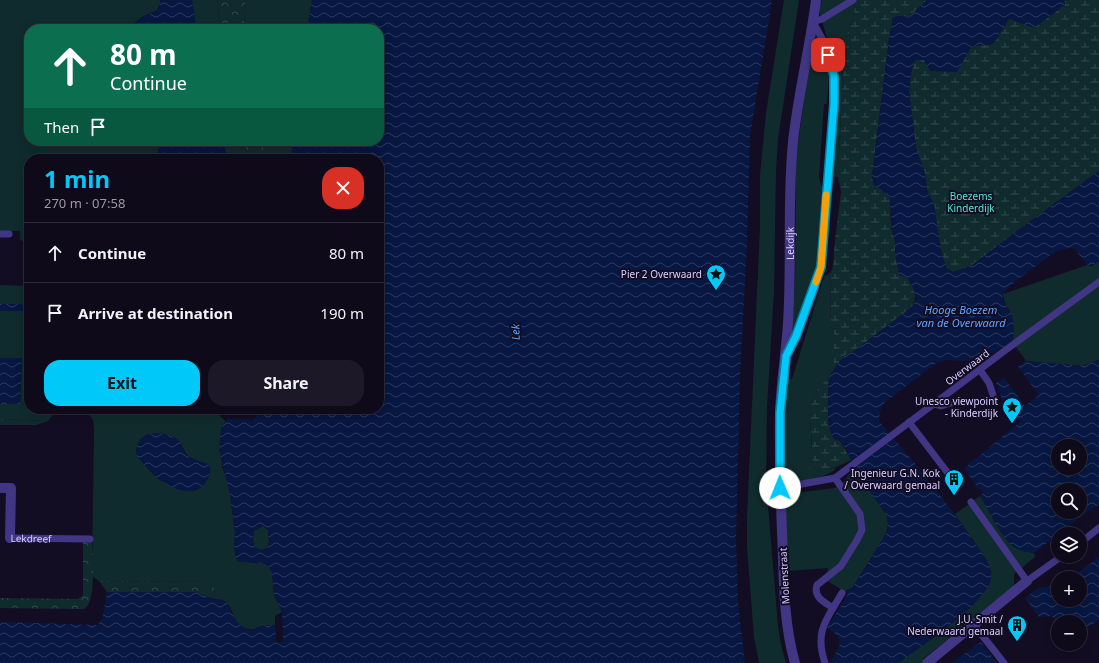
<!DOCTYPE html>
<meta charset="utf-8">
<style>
body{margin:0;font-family:"Noto Sans",sans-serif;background:#1c1827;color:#f1f3f6;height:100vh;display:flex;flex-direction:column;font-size:15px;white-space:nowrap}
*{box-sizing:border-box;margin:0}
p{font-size:13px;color:#9b9aa2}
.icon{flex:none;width:22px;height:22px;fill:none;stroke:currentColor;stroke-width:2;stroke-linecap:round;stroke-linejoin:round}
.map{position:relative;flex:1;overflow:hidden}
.side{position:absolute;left:24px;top:154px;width:360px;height:260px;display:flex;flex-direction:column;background:#0e0a1a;border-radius:16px;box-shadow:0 2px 10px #0003,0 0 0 1px #2e2b39}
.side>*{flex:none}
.top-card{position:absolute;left:24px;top:24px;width:360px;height:122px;border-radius:16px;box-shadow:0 2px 10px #0003,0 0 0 1px #2e2b39;background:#0b6e4f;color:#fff;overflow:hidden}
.fabs{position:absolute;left:1051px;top:439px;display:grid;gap:8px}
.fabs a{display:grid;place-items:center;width:36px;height:36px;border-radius:50%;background:#0e0a1a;box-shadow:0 2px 10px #0003,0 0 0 1px #2e2b39;font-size:20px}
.pin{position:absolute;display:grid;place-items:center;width:34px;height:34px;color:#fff;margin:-17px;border-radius:8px;box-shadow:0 2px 6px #0006}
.me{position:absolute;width:44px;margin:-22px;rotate:359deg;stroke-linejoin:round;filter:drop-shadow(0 0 3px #0008)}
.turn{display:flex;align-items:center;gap:14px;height:84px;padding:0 20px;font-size:18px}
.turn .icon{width:52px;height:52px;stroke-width:2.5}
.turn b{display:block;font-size:28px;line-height:34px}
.then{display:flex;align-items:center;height:38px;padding:0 20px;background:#0003;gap:8px;font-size:15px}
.round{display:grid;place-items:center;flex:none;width:42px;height:42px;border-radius:16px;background:#1c1827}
.summary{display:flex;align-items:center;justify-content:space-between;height:68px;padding:0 20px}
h1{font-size:24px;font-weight:700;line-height:30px;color:#00c9fa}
.action{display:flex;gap:8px;margin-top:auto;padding:8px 20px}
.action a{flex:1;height:46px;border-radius:16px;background:#00c9fa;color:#111;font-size:16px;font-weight:700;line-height:46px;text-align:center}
.action a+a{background:#1c1827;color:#f1f3f6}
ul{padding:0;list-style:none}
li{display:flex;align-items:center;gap:12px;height:60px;padding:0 20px;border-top:1px solid #2e2b39}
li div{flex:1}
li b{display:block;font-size:15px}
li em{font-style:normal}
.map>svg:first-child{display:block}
.grass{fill:#102b2d;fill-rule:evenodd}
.forest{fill:url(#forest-crowns)}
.wetland{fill:url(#wetland-marsh)}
.water{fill:url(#water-waves);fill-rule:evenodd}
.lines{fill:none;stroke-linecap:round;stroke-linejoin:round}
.service{stroke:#403684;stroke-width:7}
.minor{stroke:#403684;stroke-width:10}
.tertiary{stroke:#403684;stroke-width:10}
.route-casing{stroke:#0083a2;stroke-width:10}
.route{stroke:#00c9fa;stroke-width:7}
.slow{stroke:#f59e0b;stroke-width:7}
.labels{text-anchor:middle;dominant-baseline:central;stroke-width:4;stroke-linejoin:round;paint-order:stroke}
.park-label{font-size:10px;fill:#56e4ce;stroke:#130d23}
.street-label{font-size:10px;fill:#d9cfff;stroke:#130d23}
.poi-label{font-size:10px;fill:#d9cfff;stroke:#130d23;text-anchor:end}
.water-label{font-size:11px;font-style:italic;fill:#5da4ff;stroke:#130d23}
</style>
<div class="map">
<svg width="1099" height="663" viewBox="0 0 1099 663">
<defs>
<pattern id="forest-crowns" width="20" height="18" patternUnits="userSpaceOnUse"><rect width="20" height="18" fill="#102b2d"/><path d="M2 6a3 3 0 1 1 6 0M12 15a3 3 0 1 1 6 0" fill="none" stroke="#32494c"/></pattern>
<pattern id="wetland-marsh" width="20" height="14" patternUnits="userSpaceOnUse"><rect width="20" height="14" fill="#102b2d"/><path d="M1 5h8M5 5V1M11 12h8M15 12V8" fill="none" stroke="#32494c"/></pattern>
<pattern id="water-waves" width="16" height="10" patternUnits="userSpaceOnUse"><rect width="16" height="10" fill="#071741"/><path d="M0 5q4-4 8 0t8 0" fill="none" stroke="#2b385e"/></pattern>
</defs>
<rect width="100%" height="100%" fill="#130d23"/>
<!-- grass -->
<path class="grass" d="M0 0H160L161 2 157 10 142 17 132 25V29H29V141H158L159 148 156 159H29V241H22L20 239V231H0Z
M192 0H217L220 20 223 29H196Z
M246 0H312L307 29H245L244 22Z
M784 0H799L778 139 776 170 774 291 767 407 766 482 778 626 781 645 786 663H759L754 637 747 548V516L760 227V176L766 113Z
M822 0H855L854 17 842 46 843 72 838 177 833 176 839 82 819 10Z
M816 37H818L819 39 829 74 827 104H824L819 177 821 186 824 187 819 258 795 331 792 333 795 286 796 160 805 92Z
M223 141H245L248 159H227Z
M263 141H294L290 159H263Z
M1099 261V360L1082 366 1026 361 1016 347 1013 341 1003 294Z
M831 272 830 327 834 332V369L829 377 816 392 811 404 810 416 813 467C819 472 829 469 836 468 830 477 802 482 791 481L786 477 784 472V410L787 380 792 379 824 277Z
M0 285 29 286V304H0Z
M0 311H29V409H234L235 411 223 412 219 415 226 422 221 428 222 467 227 479 230 495 235 532 234 548 237 561 266 564 272 572 274 595 282 612 275 616V625C271 625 266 625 262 626 258 627 255 630 250 629 232 627 235 610 226 602 222 599 215 599 210 598L215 592 206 582 99 581 92 576 94 430C93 427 94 423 93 420 88 408 66 411 56 411L48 421 0 419V404H20L22 358H0ZM159 433C167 434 177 436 181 444 184 449 185 454 190 457 197 462 203 461 210 468V475L161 481 154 475 136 454C138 438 143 434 159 433Z
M855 469 887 516 888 525 886 534 853 587 845 592 848 594 826 580 828 568 788 571 783 496 787 494 835 488 845 481 849 474Z
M980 496 1002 533 1023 551 1034 553 1035 557 1014 574V586L923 659 927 663H900L904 658C924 644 999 596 990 569 984 552 965 530 955 514Z
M263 526 268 530 269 542 267 548 262 550 255 548 253 541 254 531Z"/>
<!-- forest -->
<path class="forest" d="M217 0H246L244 22 245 29H223L220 20Z
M245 141H263V159H248Z
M0 419 48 421 36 425H0Z
M83 541H92C92 555 97 603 84 609L0 608V598L78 599 83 595Z
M99 581 206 582 213 583 215 592 210 598 195 592H107Z"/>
<!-- wetland -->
<path class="wetland" d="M855 0H927L909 17 897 16 893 18 889 39 872 176 874 185 881 189 890 198C891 209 890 222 892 232 893 235 895 238 895 241 897 248 895 256 898 263 905 279 922 288 912 307L854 351 844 356 834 369V332L830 327 831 272 833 266 835 241 841 192 838 177 843 72 842 46 854 17Z
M1064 0H1099V171L1028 223 971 266 953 272 946 268 940 247 934 204 927 190 925 174 916 148 909 92 911 73 915 60H924L972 46 993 44 1009 19 1065 5Z
M829 377 828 396V425L834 439 840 441 851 460C841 465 824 475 813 467 812 459 812 451 812 442 811 425 806 406 817 391 820 386 825 382 829 377Z"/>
<!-- water -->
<path class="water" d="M160 0H192L196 29H132V25C136 22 139 19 143 17 151 13 162 11 160 0Z
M312 0H772L750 136 747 243 740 375 736 541 738 602 745 663H0V622L98 625 103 615 107 592H195L210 598 222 600 227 603 234 617 238 623 244 628 251 630 261 626 275 625 276 641 279 644 283 640 282 612 274 595 272 572 266 564 237 561 234 548 235 532 230 495 219 450 221 428 228 418 242 420 244 418 252 421 257 416 253 410 250 409H379V159H290L294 141H379V29H307ZM263 526 268 530 269 542 267 548 262 550 255 548 253 541 254 531Z
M927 0H1064L1065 5 1034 28 1009 19 993 44 972 46 957 72 930 71 924 60H915L911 73 909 92 916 148 925 174 927 190 934 204 940 247 946 268 953 272 971 266 1028 223 1099 171V261L1093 266H1088L1074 248C1067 248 1062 249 1056 252 1047 257 1006 287 1003 294 1001 300 1008 306 1010 311 1015 320 1014 330 1013 341L979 362 946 360 938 362 884 403 880 411 879 421C911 458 942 496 970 536 976 545 988 559 990 569 991 572 991 576 991 579 986 603 925 644 905 658L900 663H829C840 647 847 640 827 628L848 594 845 591 853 587 886 534 888 525 887 516 861 479 845 448 840 441 834 439 828 425V396L829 377 834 369 844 356 854 351 912 307 916 300 915 292 908 278 899 275 895 253V242L892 231 890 198 881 189 874 185 872 177 889 39 893 17 897 16 909 17Z
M158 141H223L227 159H156L159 148Z
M0 304H29V311H0Z
M0 358H22L20 404H0Z
M1099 360V505L1083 515 1034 553C1027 552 1021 551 1015 548 1004 542 987 508 980 496L983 493 981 489 979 490 964 468 1020 422 1002 399 996 383 1004 378 1025 406 1039 395 1018 367 1025 361 1082 366ZM1058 446H1080V468H1058ZM1058 490H1080V512H1058Z
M159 433C167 434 177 436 181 444 184 447 184 452 187 455 193 461 201 461 208 464 211 470 210 476 206 482 194 501 167 487 154 475 148 470 143 463 137 456 134 450 138 439 145 436 149 434 154 434 159 433Z
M1099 557V620L1080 632V622H1058V643L1057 644 1051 635 1055 629 1056 621 1052 616 1039 617 1025 598 1038 588 1058 585V600H1080V578H1071Z
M981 642 997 663H951Z"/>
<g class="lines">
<!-- service -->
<g class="service">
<path d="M0 234H9"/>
<path d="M787 354 796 336 821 267 834 105V76L825 44 813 22 822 19 853 0"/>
<path d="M980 370 989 383 993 395"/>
<path d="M934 404 941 406 960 400"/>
<path d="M909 422 947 472"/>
<path d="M780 488 835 478 1007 349 1099 282"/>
<path d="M971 502 1027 581 1062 556"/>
<path id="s1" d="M10 538 90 539"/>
<path d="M1080 543 1099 528"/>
<path d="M833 608C824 602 813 597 817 585L841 566 857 540 862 530 860 514 835 478"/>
<path d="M974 625 1004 663"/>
<path d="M825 663C814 631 827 619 842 593"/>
</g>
<!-- minor -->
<path class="minor" d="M0 488H11L10 538
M927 663 1027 581"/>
<!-- tertiary -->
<path class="tertiary" id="s2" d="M795 663C785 628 784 592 783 557 781 509 779 461 780 413 781 383 786 353 788 323 792 263 787 202 793 142 798 94 810 48 816 0"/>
</g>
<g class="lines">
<!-- route casing -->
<g class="route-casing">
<path id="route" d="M780 488V413L786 356 796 336 821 267 834 104V76L828 55"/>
</g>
<!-- route -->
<use href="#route" class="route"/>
<!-- slow -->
<path class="slow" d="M816 282 821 267 826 195"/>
</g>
<!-- icons -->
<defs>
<g id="sight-pin" transform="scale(1)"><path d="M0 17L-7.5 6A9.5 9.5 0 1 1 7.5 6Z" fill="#00c9fa" stroke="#130d23"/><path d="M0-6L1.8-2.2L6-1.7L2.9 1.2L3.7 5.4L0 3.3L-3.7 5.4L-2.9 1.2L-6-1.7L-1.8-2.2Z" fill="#111"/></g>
<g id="building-pin" transform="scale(1)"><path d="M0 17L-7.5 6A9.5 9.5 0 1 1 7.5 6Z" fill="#00c9fa" stroke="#130d23"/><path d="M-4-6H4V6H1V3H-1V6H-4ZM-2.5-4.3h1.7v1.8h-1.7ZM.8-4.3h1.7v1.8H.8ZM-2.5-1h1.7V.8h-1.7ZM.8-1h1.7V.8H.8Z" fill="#111"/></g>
</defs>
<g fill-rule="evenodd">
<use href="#sight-pin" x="716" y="274"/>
<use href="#sight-pin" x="1012" y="407"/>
<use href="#building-pin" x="954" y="479"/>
<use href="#building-pin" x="1017" y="625"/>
</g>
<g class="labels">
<!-- park labels -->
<g class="park-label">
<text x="971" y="196">Boezems<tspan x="971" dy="12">Kinderdijk</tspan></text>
</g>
<!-- street labels -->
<g class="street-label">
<text stroke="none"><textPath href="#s2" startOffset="421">Lekdijk</textPath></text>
<text transform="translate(967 367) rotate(-37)">Overwaard</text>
<text stroke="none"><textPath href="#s1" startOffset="21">Lekdreef</textPath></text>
<text transform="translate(784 576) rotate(-93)">Molenstraat</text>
</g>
<!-- poi labels -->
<g class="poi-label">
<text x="702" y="274">Pier 2 Overwaard</text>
<text x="998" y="401">Unesco viewpoint<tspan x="998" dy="12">- Kinderdijk</tspan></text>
<text x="940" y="473">Ingenieur G.N. Kok<tspan x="940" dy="12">/ Overwaard gemaal</tspan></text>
<text x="1003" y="619">J.U. Smit /<tspan x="1003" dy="12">Nederwaard gemaal</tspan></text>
</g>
<!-- water labels -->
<g class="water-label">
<text x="961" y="309">Hooge Boezem<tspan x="961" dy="13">van de Overwaard</tspan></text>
<text transform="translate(515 332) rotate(-92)">Lek</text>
</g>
</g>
</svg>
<div class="fabs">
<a><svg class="icon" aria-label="sound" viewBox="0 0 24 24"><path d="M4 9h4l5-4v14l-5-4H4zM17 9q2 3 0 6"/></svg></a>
<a><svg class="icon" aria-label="search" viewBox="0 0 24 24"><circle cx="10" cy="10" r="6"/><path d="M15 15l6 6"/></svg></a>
<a><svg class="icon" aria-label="layers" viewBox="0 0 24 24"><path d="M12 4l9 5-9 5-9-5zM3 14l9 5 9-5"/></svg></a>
<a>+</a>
<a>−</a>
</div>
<div class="pin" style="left:828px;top:55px;background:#d93025"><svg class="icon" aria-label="arrive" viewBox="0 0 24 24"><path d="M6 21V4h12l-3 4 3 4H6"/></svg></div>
<svg class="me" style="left:780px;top:488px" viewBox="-20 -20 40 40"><circle r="19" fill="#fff"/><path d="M0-13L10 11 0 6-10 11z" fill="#00c9fa"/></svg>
<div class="top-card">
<div class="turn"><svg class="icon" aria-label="ahead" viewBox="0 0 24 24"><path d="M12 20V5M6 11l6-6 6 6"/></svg><div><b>80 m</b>Continue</div></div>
<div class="then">Then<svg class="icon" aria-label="arrive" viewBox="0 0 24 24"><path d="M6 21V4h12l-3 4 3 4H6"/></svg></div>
</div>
<section class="side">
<div class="summary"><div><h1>1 min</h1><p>270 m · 07:58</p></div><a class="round" style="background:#d93025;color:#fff"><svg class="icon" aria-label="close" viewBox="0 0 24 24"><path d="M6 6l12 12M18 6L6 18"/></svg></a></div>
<ul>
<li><svg class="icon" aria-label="ahead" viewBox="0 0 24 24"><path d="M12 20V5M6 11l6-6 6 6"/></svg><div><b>Continue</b></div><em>80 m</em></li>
<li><svg class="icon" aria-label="arrive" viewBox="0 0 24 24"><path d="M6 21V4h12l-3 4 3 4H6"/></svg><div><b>Arrive at destination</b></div><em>190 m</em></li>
</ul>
<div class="action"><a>Exit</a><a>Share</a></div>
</section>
</div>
